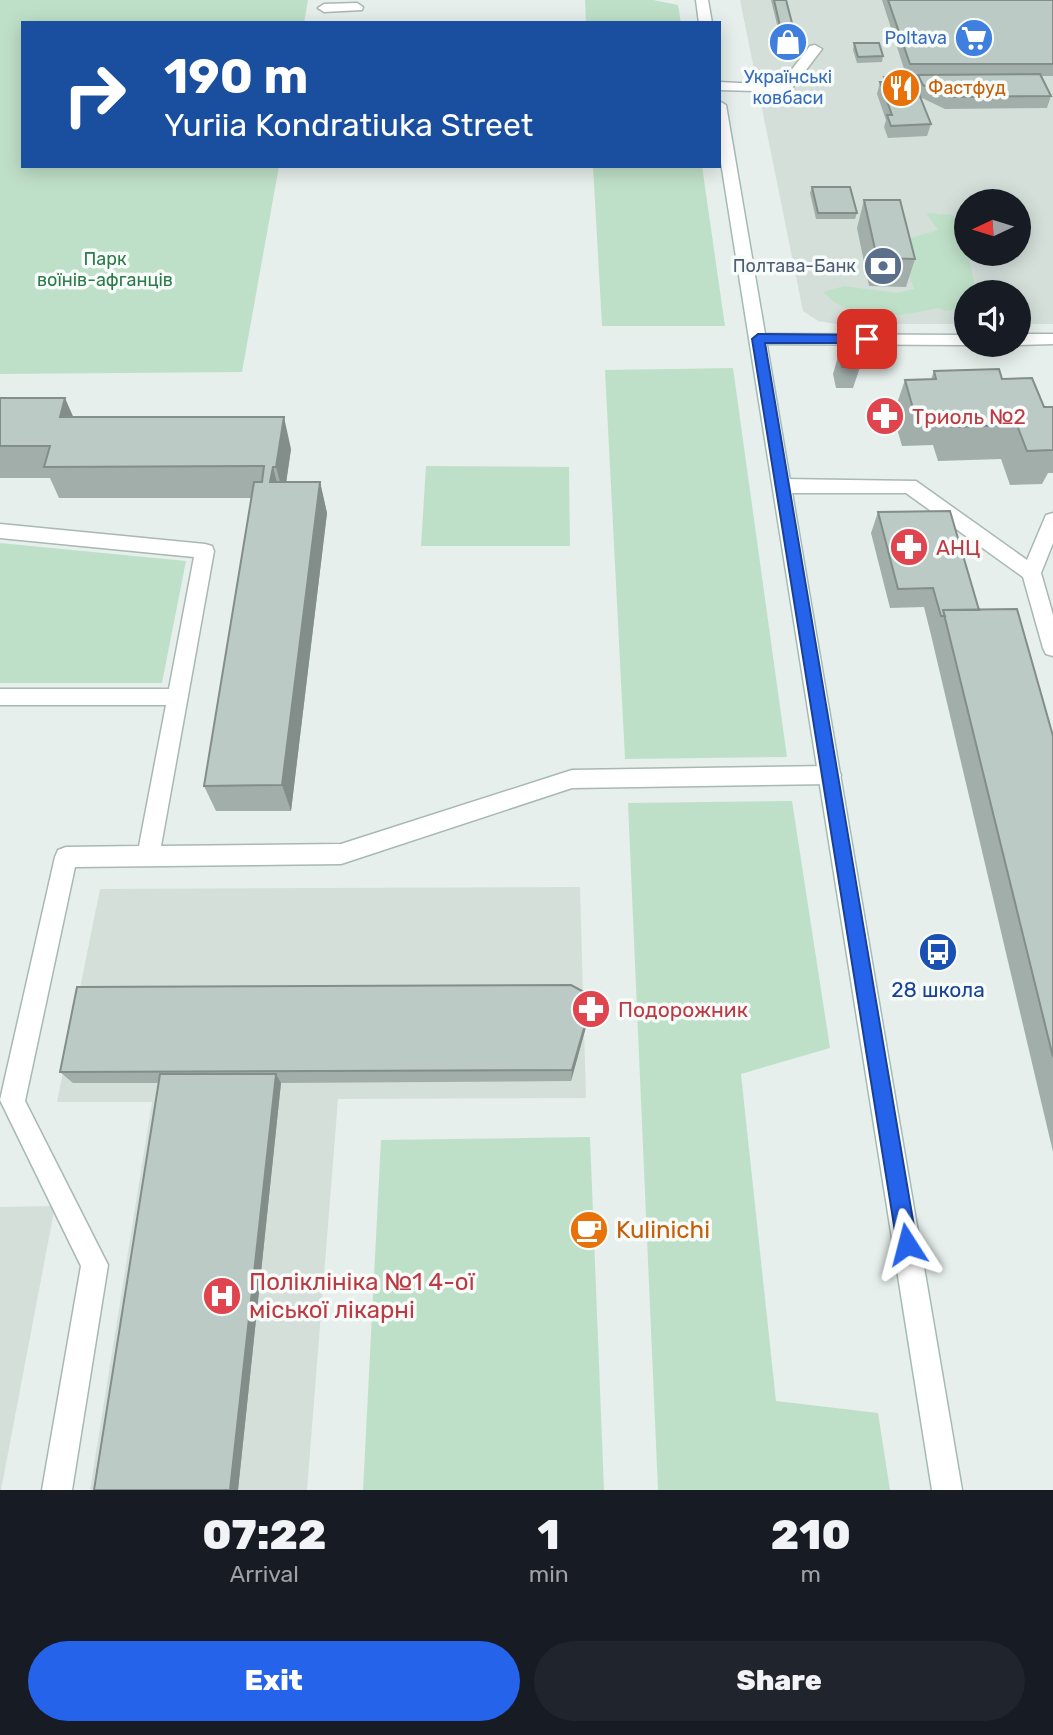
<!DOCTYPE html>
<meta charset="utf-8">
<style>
body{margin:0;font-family:Rubik,sans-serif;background:#20242c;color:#f1f3f6;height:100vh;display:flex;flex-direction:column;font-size:26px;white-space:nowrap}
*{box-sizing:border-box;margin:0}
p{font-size:23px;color:#9ea1a6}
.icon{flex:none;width:38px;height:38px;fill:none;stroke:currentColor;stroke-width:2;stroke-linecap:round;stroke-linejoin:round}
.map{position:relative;height:1490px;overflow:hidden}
.drawer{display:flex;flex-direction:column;background:#171b24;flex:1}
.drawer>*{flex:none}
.top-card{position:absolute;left:21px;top:21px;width:700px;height:147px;border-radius:0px;box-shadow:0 4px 18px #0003;background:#1a4fa0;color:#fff;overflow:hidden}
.needle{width:46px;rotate:266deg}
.fabs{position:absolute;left:954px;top:189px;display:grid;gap:14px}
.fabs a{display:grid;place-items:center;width:77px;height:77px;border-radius:50%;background:#171b24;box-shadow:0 4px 18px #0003;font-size:35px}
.pin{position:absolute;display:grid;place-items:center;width:60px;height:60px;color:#fff;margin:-30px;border-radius:14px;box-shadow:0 4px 10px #0006}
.me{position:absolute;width:77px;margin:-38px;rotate:351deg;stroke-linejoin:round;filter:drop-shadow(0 0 5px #0008)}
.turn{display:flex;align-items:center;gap:24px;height:147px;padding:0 28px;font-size:32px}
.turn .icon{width:91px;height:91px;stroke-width:2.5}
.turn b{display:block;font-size:49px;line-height:60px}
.eta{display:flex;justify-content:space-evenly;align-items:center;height:119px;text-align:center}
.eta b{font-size:42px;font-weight:800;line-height:49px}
.button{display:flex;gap:14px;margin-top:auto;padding:14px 28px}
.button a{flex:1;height:80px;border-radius:42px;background:#2563eb;color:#fff;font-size:28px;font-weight:800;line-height:80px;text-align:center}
.button a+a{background:#20242c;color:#f1f3f6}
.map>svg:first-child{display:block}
.built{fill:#d4dfda;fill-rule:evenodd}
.green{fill:#bfe0c8}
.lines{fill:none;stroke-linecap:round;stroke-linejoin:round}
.lane-casing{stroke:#a8b8b2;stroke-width:3}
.street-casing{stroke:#a8b8b2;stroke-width:3}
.secondary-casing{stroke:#a4bbb3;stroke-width:3}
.lane{fill:#fff;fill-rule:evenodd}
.street{fill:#fff;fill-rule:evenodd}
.secondary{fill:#fff;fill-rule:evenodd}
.wall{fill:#a1aea9;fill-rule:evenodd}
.shaded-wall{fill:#838d89}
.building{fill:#bbcac4;stroke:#838d89;stroke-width:2}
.route{fill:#2563eb;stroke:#184099;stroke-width:2}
.labels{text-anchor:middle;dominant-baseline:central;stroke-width:7;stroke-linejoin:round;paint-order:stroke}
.far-shop-label{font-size:18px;fill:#366cbe;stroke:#f7fbf9;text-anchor:end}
.far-food-label{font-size:18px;fill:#c56008;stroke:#f7fbf9;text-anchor:start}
.far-park-label{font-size:18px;fill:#2d7a4b;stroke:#f7fbf9}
.far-service-label{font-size:18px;fill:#4e5e75;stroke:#f7fbf9;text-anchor:end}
.health-label{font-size:21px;fill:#be3a42;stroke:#f7fbf9;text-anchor:start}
.transit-label{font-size:21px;fill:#164399;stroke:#f7fbf9}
.near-food-label{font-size:24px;fill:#c56008;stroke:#f7fbf9;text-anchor:start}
.near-health-label{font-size:24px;fill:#be3a42;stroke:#f7fbf9;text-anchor:start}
</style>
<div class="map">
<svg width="1053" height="1490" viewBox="0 0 1053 1490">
<rect width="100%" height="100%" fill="#e6efeb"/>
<!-- built -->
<path class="built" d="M740 0H1053V324H1019L1018 292H966V324H836L818 321 803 311ZM966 201H1018V254H966Z
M580 887 586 1098 338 1099 307 1490H90L152 1102H57L100 889Z
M55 1206 1 1490H0V1207Z"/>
<!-- green -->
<path class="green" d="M0 0H308L304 23H23V166H279L242 372 0 374Z
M585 0H653L678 5 681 23H586Z
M593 166H702L725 326H602Z
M926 213 953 215 962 226 976 292H966V308L945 311 938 308C896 317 855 325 823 292L844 286 897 293 914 289 907 269 905 247 911 238 938 230Z
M733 368 787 757 625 759 605 370Z
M426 466 569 467 570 546H421Z
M0 543 186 561 162 683H0Z
M792 801 830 1048 741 1074 776 1401 878 1413 890 1490H658L628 803Z
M590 1137 604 1490H363L381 1140Z"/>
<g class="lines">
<!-- lane casing -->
<g class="lane-casing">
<path id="lane" d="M357 3 363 7 362 10 324 12 318 8 324 4Z
M815 45 822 49 789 92 719 90V82L780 85 810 46Z
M782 479 916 481 1027 560 1046 515 1053 513V543L1041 573 1053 615V656L1046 654 1043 648 1023 577 906 493H782L776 491 773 486 776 481Z
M0 524 205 544 212 546 214 551 161 846 341 844 572 770 830 766 838 769 841 775 838 781 830 784 572 788 341 864 75 867 25 1101 108 1265 72 1490H42L81 1266 0 1100 55 857 58 850 66 847 139 846 166 705H0V689H169L194 557 0 538Z"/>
</g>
<!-- street casing -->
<g class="street-casing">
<path id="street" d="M758 334 966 335V345H969H966L758 344 752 343 750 339 752 335Z
M1018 334H1053V344L1018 345H1015H1018Z"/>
</g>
<!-- secondary casing -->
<g class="secondary-casing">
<path id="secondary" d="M696 0H708L712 23H699Z
M719 101 726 105 962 1490H932L719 150Z"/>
</g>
<!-- lane -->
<use href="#lane" class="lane"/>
<!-- street -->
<use href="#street" class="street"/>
<!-- secondary -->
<use href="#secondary" class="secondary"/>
</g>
<!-- wall -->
<path class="wall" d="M771 0H786L797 42 796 49H783Z
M882 0H1053V76H1042L1051 96 1047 108 945 109 920 97 931 124 927 136 888 138 884 127 886 120 877 94 880 82H883L884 77H892V75H906ZM911 76H918L915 86Z
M854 43 883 56 882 62 857 63 853 50Z
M812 187 857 213 855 219H816L810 193Z
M864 200 915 259 906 287 869 286 857 228Z
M839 353 860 367 853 388H836L833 374Z
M934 371 1002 379 1044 407H1053V473H1048L1042 484 1010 485 1001 459 938 461 933 445 902 446 893 415 905 380 931 379Z
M0 398 73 417 291 449 286 482H320L327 513 291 811H216L204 786 252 498H59L50 478H0Z
M878 512 979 610 1053 736V1152L931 635 924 607 890 608 871 533Z
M593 997 591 1009 571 1081 281 1083 238 1490 159 1083H73L60 1072Z"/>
<!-- shaded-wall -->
<path class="shaded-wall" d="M65 398 79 430 60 417Z
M284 417 291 449 284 498 276 467Z
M273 467 281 498 270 482Z
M320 482 327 513 291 811 282 785Z
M593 997 591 1009 571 1081 572 1070Z
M276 1074 281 1083 238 1490H230Z"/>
<!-- building -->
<path class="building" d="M774 0H786L797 42 784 43Z
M888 0H1053V64H910Z
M854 43H879L883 56 858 57Z
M911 74 931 124 891 126 887 115H892L880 82H886L884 77H893L892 75Z
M1040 74 1051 96 949 97 923 85 918 75Z
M812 187H850L857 213H818Z
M864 200H900L915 259 877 258Z
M839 353H857L860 367H842Z
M999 369 1002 379 1032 378 1044 407H1053V450L1027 451 1017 425 952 427 946 411 914 412 905 380 936 379 934 371Z
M0 398H65L60 417H284L276 467H273L270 482H320L282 785 204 786 254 482H262L264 466 44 467 50 446H0Z
M950 511 979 610H943L945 616H941L933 588 898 589 878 512Z
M1017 609 1053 736V1057L943 610Z
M571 985 593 997 572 1070 60 1072 77 987Z
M160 1074H276L230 1490H94Z"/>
<!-- route -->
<path class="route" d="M758 334 867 335 873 339 867 343H765L917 1244 914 1252 907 1254 900 1252 897 1244 752 339Z"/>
<!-- icons -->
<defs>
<g id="supermarket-disc" transform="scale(2.0125)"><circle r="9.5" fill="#3f7fe0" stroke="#f7fbf9"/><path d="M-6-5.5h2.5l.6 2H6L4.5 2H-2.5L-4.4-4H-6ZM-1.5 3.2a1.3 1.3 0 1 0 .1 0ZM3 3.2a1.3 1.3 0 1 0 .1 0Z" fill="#fff"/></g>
<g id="shop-disc" transform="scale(2.0125)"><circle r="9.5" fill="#3f7fe0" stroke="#f7fbf9"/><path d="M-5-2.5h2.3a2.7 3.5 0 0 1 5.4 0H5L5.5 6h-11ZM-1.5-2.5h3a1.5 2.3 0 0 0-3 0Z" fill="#fff"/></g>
<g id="restaurant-disc" transform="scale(2.0125)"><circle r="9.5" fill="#e8710a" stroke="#f7fbf9"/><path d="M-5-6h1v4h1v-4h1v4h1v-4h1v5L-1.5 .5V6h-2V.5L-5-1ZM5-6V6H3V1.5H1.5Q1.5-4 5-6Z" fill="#fff"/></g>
<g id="bank-disc" transform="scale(2.0125)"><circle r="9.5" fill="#5c6f8a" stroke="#f7fbf9"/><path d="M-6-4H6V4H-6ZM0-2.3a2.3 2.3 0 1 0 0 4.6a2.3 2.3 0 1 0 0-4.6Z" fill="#fff"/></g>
<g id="pharmacy-disc" transform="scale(2.0125)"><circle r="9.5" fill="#e0444e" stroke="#f7fbf9"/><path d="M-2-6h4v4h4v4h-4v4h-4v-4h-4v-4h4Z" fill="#fff"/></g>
<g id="bus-disc" transform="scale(2.0125)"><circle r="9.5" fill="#1a4fb4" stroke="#f7fbf9"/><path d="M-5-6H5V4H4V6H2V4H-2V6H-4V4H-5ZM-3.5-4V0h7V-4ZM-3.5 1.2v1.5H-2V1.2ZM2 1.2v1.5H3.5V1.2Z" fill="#fff"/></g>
<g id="cafe-disc" transform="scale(2.0125)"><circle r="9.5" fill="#e8710a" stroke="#f7fbf9"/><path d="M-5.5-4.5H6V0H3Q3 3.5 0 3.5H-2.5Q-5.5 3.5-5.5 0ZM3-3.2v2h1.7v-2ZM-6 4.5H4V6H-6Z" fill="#fff"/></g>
<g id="hospital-disc" transform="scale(2.0125)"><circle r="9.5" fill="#e0444e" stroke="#f7fbf9"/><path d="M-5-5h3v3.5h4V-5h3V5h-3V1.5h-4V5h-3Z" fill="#fff"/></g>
</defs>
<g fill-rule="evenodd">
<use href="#supermarket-disc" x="974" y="38"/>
<use href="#shop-disc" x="788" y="42"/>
<use href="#restaurant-disc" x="901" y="88"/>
<use href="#bank-disc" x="883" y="266"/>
<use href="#pharmacy-disc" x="885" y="416"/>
<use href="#pharmacy-disc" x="909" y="547"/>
<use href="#bus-disc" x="938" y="952"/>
<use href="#pharmacy-disc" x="591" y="1009"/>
<use href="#cafe-disc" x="589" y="1230"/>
<use href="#hospital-disc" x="222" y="1296"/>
</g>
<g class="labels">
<!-- far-shop labels -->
<g class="far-shop-label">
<text x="947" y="38">Poltava</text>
<text x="788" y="77" text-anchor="middle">Українські<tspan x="788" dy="21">ковбаси</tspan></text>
</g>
<!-- far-food labels -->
<g class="far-food-label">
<text x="928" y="88">Фастфуд</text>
</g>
<!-- far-park labels -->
<g class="far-park-label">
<text x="105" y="259">Парк<tspan x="105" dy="21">воїнів-афганців</tspan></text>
</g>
<!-- far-service labels -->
<g class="far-service-label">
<text x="856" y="266">Полтава-Банк</text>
</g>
<!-- health labels -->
<g class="health-label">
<text x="912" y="416">Триоль №2</text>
<text x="936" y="547">АНЦ</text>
<text x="618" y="1009">Подорожник</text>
</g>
<!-- transit labels -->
<g class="transit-label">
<text x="938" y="989">28 школа</text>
</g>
<!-- near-food labels -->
<g class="near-food-label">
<text x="616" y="1230">Kulinichi</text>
</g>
<!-- near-health labels -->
<g class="near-health-label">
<text x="249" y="1282">Поліклініка №1 4-ої<tspan x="249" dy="28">міської лікарні</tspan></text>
</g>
</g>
</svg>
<div class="fabs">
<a><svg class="needle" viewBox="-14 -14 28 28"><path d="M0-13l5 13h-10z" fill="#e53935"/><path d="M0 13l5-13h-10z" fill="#9ea1a6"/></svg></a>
<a><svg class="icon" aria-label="sound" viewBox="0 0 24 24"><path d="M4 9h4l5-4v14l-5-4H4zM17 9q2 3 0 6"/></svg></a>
</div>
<div class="pin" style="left:867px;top:339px;background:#d93025"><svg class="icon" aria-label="arrive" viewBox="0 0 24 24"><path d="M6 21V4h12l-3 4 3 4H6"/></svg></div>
<svg class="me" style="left:907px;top:1244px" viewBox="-20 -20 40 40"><path d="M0-17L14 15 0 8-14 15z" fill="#2563eb" stroke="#fff" stroke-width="4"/></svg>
<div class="top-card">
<div class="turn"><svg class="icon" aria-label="right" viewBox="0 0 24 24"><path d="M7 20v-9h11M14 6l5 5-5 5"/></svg><div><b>190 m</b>Yuriia Kondratiuka Street</div></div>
</div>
</div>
<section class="drawer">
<div class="eta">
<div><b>07:22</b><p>Arrival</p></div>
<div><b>1</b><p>min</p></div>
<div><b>210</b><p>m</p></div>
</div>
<div class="button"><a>Exit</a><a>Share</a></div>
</section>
